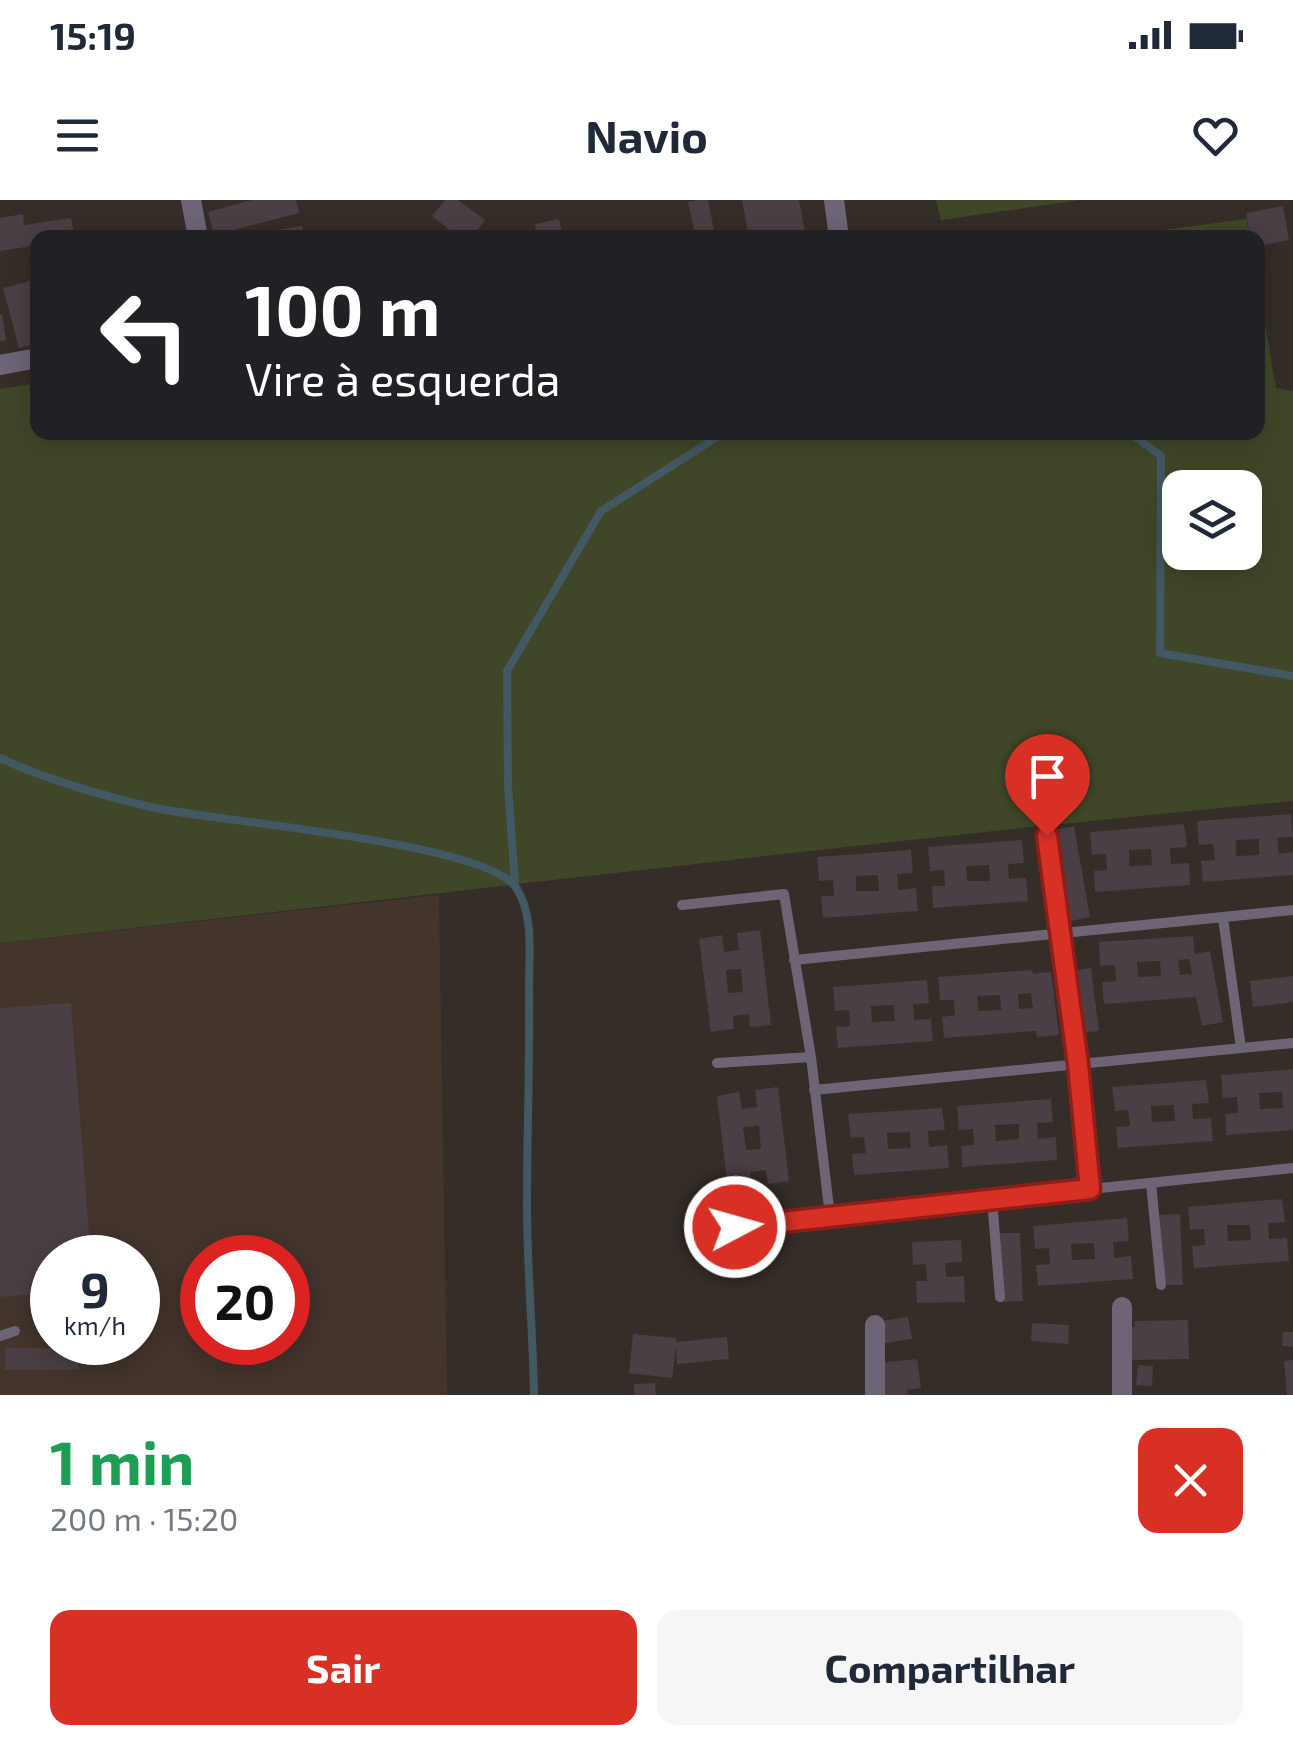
<!DOCTYPE html>
<html lang="pt">
<meta charset="utf-8">
<style>
body{margin:0;font-family:"Exo 2",sans-serif;background:#f6f6f7;color:#1f2937;height:100vh;display:flex;flex-direction:column;font-size:38px;white-space:nowrap}
*{box-sizing:border-box;margin:0}
p{font-size:32px;color:#747a83}
.icon{flex:none;width:55px;height:55px;fill:none;stroke:currentColor;stroke-width:2;stroke-linecap:round;stroke-linejoin:round}
.map{position:relative;height:1195px;overflow:hidden}
.details{display:flex;flex-direction:column;background:#fff;flex:1}
.details>*{flex:none}
.top-card{position:absolute;left:30px;top:30px;width:1235px;height:210px;border-radius:20px;box-shadow:0 5px 25px #0003;background:#202124;color:#fff;overflow:hidden}
.tools{position:absolute;left:1162px;top:270px;display:grid;gap:20px}
.tools a{display:grid;place-items:center;width:100px;height:100px;border-radius:20px;background:#fff;box-shadow:0 5px 25px #0003;font-size:50px}
.speed{position:absolute;left:30px;top:1035px;display:flex;gap:20px;font-size:50px;font-weight:700;text-align:center}
.speed>*{display:grid;place-content:center;width:130px;height:130px;border-radius:50%;background:#fff;box-shadow:0 5px 25px #0003;line-height:1}
.speed small{font-size:25px;font-weight:400}
.speed .limit{border:15px solid #d22;background:#fff;color:#111}
.pin{position:absolute;display:grid;place-items:center;width:85px;height:85px;color:#fff;margin:-102px -42px;border-radius:50% 50% 50% 0;rotate:-45deg;box-shadow:0 0 10px #0007}
.pin .icon{rotate:45deg}
.me{position:absolute;width:110px;margin:-55px;rotate:84deg;stroke-linejoin:round;filter:drop-shadow(0 0 8px #0008)}
.turn{display:flex;align-items:center;gap:35px;height:210px;padding:0 50px;font-size:45px}
.turn .icon{width:130px;height:130px;stroke-width:2.5}
.turn b{display:block;font-size:70px;line-height:85px}
.round{display:grid;place-items:center;flex:none;width:105px;height:105px;border-radius:20px;background:#f6f6f7}
.headline{display:flex;align-items:center;justify-content:space-between;height:170px;padding:0 50px}
h1{font-size:60px;font-weight:700;line-height:75px;color:#1e9e55}
.primary-button{display:flex;gap:20px;margin-top:auto;padding:20px 50px}
.primary-button a{flex:1;height:115px;border-radius:20px;background:#d93025;color:#fff;font-size:40px;font-weight:700;line-height:115px;text-align:center}
.primary-button a+a{background:#f6f6f7;color:#1f2937}
.status{display:flex;justify-content:space-between;align-items:center;height:70px;padding:0 50px;background:#fff;direction:ltr}
.status svg{height:28px;fill:currentColor}
header{display:flex;justify-content:space-between;align-items:center;height:130px;padding:0 50px;background:#fff;font-size:45px;font-weight:700}
.map>svg:first-child{display:block}
.built{fill:#43342c;fill-rule:evenodd}
.green{fill:#404728;fill-rule:evenodd}
.lines{fill:none;stroke-linecap:round;stroke-linejoin:round}
.stream{stroke:#425862;stroke-width:8}
.building{fill:#493f44;fill-rule:evenodd}
.lane{stroke:#6d6575;stroke-width:10}
.street{stroke:#6d6575;stroke-width:20}
.route-casing{stroke:#8d1f18;stroke-width:25}
.route{stroke:#d93025;stroke-width:18}
</style>
<div class="status"><b>15:19</b><svg viewBox="0 0 49 12"><path d="M0 12V9h3v3zM5 12V6h3v6zM10 12V3h3v9zM15 12V0h3v12zM26 1h20v11H26zM47 4h2v5h-2z"/></svg></div>
<header><svg class="icon" aria-label="menu" viewBox="0 0 24 24"><path d="M4 6h16M4 12h16M4 18h16"/></svg>Navio<svg class="icon" aria-label="heart" viewBox="0 0 24 24"><path d="M12 20l-8-8c-3-5 5-10 8-4 3-6 11-1 8 4z"/></svg></header>
<div class="map">
<svg width="1293" height="1195" viewBox="0 0 1293 1195">
<rect width="100%" height="100%" fill="#352d27"/>
<!-- built -->
<path class="built" d="M439 695 447 1195H0V743ZM52 1058H138V1142H52ZM202 1058H288V1142H202Z"/>
<!-- green -->
<path class="green" d="M936 0H1080L941 20Z
M1246 19 1250 37H1110Z
M1258 83 1276 188 1293 191V601C861 642 431 695 0 743V189L37 183 38 232H1258ZM1180 288H1245V352H1180Z"/>
<g class="lines">
<!-- stream -->
<path class="stream" d="M1129 232 1161 256 1160 453 1293 476
M0 558C48 580 100 595 151 607 215 622 490 642 517 689 534 716 529 755 529 786 530 859 527 932 527 1006 527 1069 533 1132 534 1195
M515 684 508 586 507 471 601 311 725 232"/>
</g>
<!-- building -->
<path class="building" d="M252 0H296L299 13 214 35 208 12Z
M445 0H458L485 20 472 38H460L432 16Z
M698 0H708L715 35 696 38 688 2Z
M742 0H799L805 31 769 38H749Z
M1283 6 1289 40 1258 46V38H1250L1246 13Z
M23 14 24 25 71 18 75 38H38V45L0 51V18Z
M559 19 563 38H537L535 24Z
M302 26 304 38H246L245 35Z
M379 30 380 38H350V33Z
M38 51V75L37 76 30 53Z
M30 81 38 111V143L19 148 3 88Z
M0 114H2L6 140 0 141Z
M1291 614 1293 637 1277 638 1279 654 1293 652V675L1203 682 1201 661 1215 660 1213 644 1199 645 1197 621ZM1259 639V655L1236 656V640Z
M1184 624 1187 647 1170 648 1171 664 1189 663 1190 685 1095 692 1094 671 1107 670 1106 654 1092 655 1090 632ZM1151 649 1152 665 1129 666V650Z
M1074 626 1090 717 1071 721 1055 630Z
M1022 640 1024 663 1008 664 1009 679 1026 678 1028 701 933 708 932 686H945L944 670 930 671 928 647ZM989 665 990 681H967L966 666Z
M911 650 913 673 897 674 898 690 916 688 918 711 823 718 821 696H834L833 680 819 681 817 657ZM878 675 879 691H856V676Z
M760 730 771 825 750 827 749 814 733 816 734 829 711 832 699 739 722 735 724 752 739 750 737 733ZM741 769 743 792 728 793 726 770Z
M1193 736 1195 754 1210 751 1223 822 1202 826 1196 797 1104 804 1102 782 1116 781 1115 765 1100 766 1099 742ZM1189 759 1192 774 1180 775 1178 760ZM1160 761 1161 776 1138 777 1137 762Z
M1091 768 1099 831 1077 833 1070 771Z
M1032 770 1033 774 1051 772 1059 835 1037 837 1036 831 944 838 942 817 955 815 954 800H940L938 777ZM1031 793 1033 808 1019 809 1018 794ZM1000 795 1001 810 978 811 977 796Z
M1293 776V802L1253 807 1250 781Z
M927 780 929 803 913 804 914 820 931 819 933 841 838 848 836 827 850 826 849 810 835 811 833 787ZM894 805 895 821 872 822 871 806Z
M71 803 91 1058H52V1093L0 1097V808Z
M1293 869V930L1226 935 1225 914 1238 913 1237 897 1223 898 1221 875ZM1282 892 1283 908 1260 909 1259 893Z
M1206 880 1209 903 1192 904 1193 919 1211 918 1213 941 1118 948 1116 927 1130 926 1128 910 1115 911 1112 887ZM1174 905 1175 921 1152 922 1151 906Z
M778 887 789 981 768 984 766 970 750 972 752 986 728 989 717 896 739 892 742 909 757 907 755 890ZM759 926 761 949 746 950 743 927Z
M1051 899 1053 922 1037 923 1038 939 1056 937 1057 960 962 967 961 946 974 945 973 929 959 930 957 906ZM1019 924V939L996 941 995 925Z
M942 908 945 930 928 931 929 947 947 945 949 968 854 975 852 954 866 953 864 937 851 938 848 914ZM910 932 911 948 888 949 887 933Z
M1282 999 1285 1022 1268 1023 1269 1039 1287 1038 1289 1061 1194 1068 1192 1046 1205 1045 1204 1029 1190 1030 1188 1007ZM1227 1025H1250L1251 1040 1228 1041Z
M1180 1014 1183 1085H1162L1159 1015Z
M1127 1018 1129 1041 1113 1042 1114 1058 1131 1056 1133 1079 1038 1086 1036 1065 1050 1064 1049 1048 1035 1049 1033 1026ZM1094 1043 1095 1059 1072 1060 1071 1044Z
M999 1033H1020L1023 1101 1001 1102Z
M961 1040 962 1062 945 1063 946 1077 964 1076 965 1102 917 1103 916 1081H927L926 1064 913 1065 912 1042Z
M908 1117 912 1139 879 1144 875 1122Z
M1188 1120 1189 1159 1132 1160 1131 1127H1135L1134 1121Z
M1032 1123 1069 1125 1068 1144 1031 1141Z
M1283 1132H1293V1147L1282 1146Z
M633 1134 677 1138 676 1142 727 1137 729 1159 677 1164 676 1146 672 1178 629 1173Z
M5 1148H79V1170H5Z
M917 1159 921 1188 907 1190 908 1195H880L876 1163Z
M1293 1160V1195H1287L1284 1161Z
M1138 1165 1153 1166 1152 1186 1136 1185Z
M655 1183 656 1195H634V1184Z"/>
<g class="lines">
<!-- lane -->
<path class="lane" d="M1047 635 1078 864 1090 989
M682 705 784 694 811 857 830 1016 735 1027
M1223 718 1241 848
M794 760 1293 710
M717 863 811 857
M814 890 1293 843
M1151 983 1161 1085
M992 1000 1000 1097
M830 1016 1293 968
M0 1136 15 1131"/>
<!-- street -->
<path class="street" d="M191 0 198 38
M834 0 839 38
M0 165 38 158
M875 1195V1125
M1122 1195V1107"/>
</g>
<g class="lines">
<!-- route casing -->
<g class="route-casing">
<path id="route" d="M735 1027 1090 989 1078 864 1047 636"/>
</g>
<!-- route -->
<use href="#route" class="route"/>
</g>
</svg>
<div class="tools">
<a><svg class="icon" aria-label="layers" viewBox="0 0 24 24"><path d="M12 4l9 5-9 5-9-5zM3 14l9 5 9-5"/></svg></a>
</div>
<div class="speed"><div>9<small>km/h</small></div><div class="limit">20</div></div>
<div class="pin" style="left:1047px;top:636px;background:#d93025"><svg class="icon" aria-label="arrive" viewBox="0 0 24 24"><path d="M6 21V4h12l-3 4 3 4H6"/></svg></div>
<svg class="me" style="left:735px;top:1027px" viewBox="-20 -20 40 40"><circle r="17" fill="#d93025" stroke="#fff" stroke-width="3"/><path d="M0-11L8 9 0 5-8 9z" fill="#fff"/></svg>
<div class="top-card">
<div class="turn"><svg class="icon" aria-label="left" viewBox="0 0 24 24"><path d="M17 20v-9H6M10 6l-5 5 5 5"/></svg><div><b>100 m</b>Vire à esquerda</div></div>
</div>
</div>
<section class="details">
<div class="headline"><div><h1>1 min</h1><p>200 m · 15:20</p></div><a class="round" style="background:#d93025;color:#fff"><svg class="icon" aria-label="close" viewBox="0 0 24 24"><path d="M6 6l12 12M18 6L6 18"/></svg></a></div>
<div class="primary-button"><a>Sair</a><a>Compartilhar</a></div>
</section>
